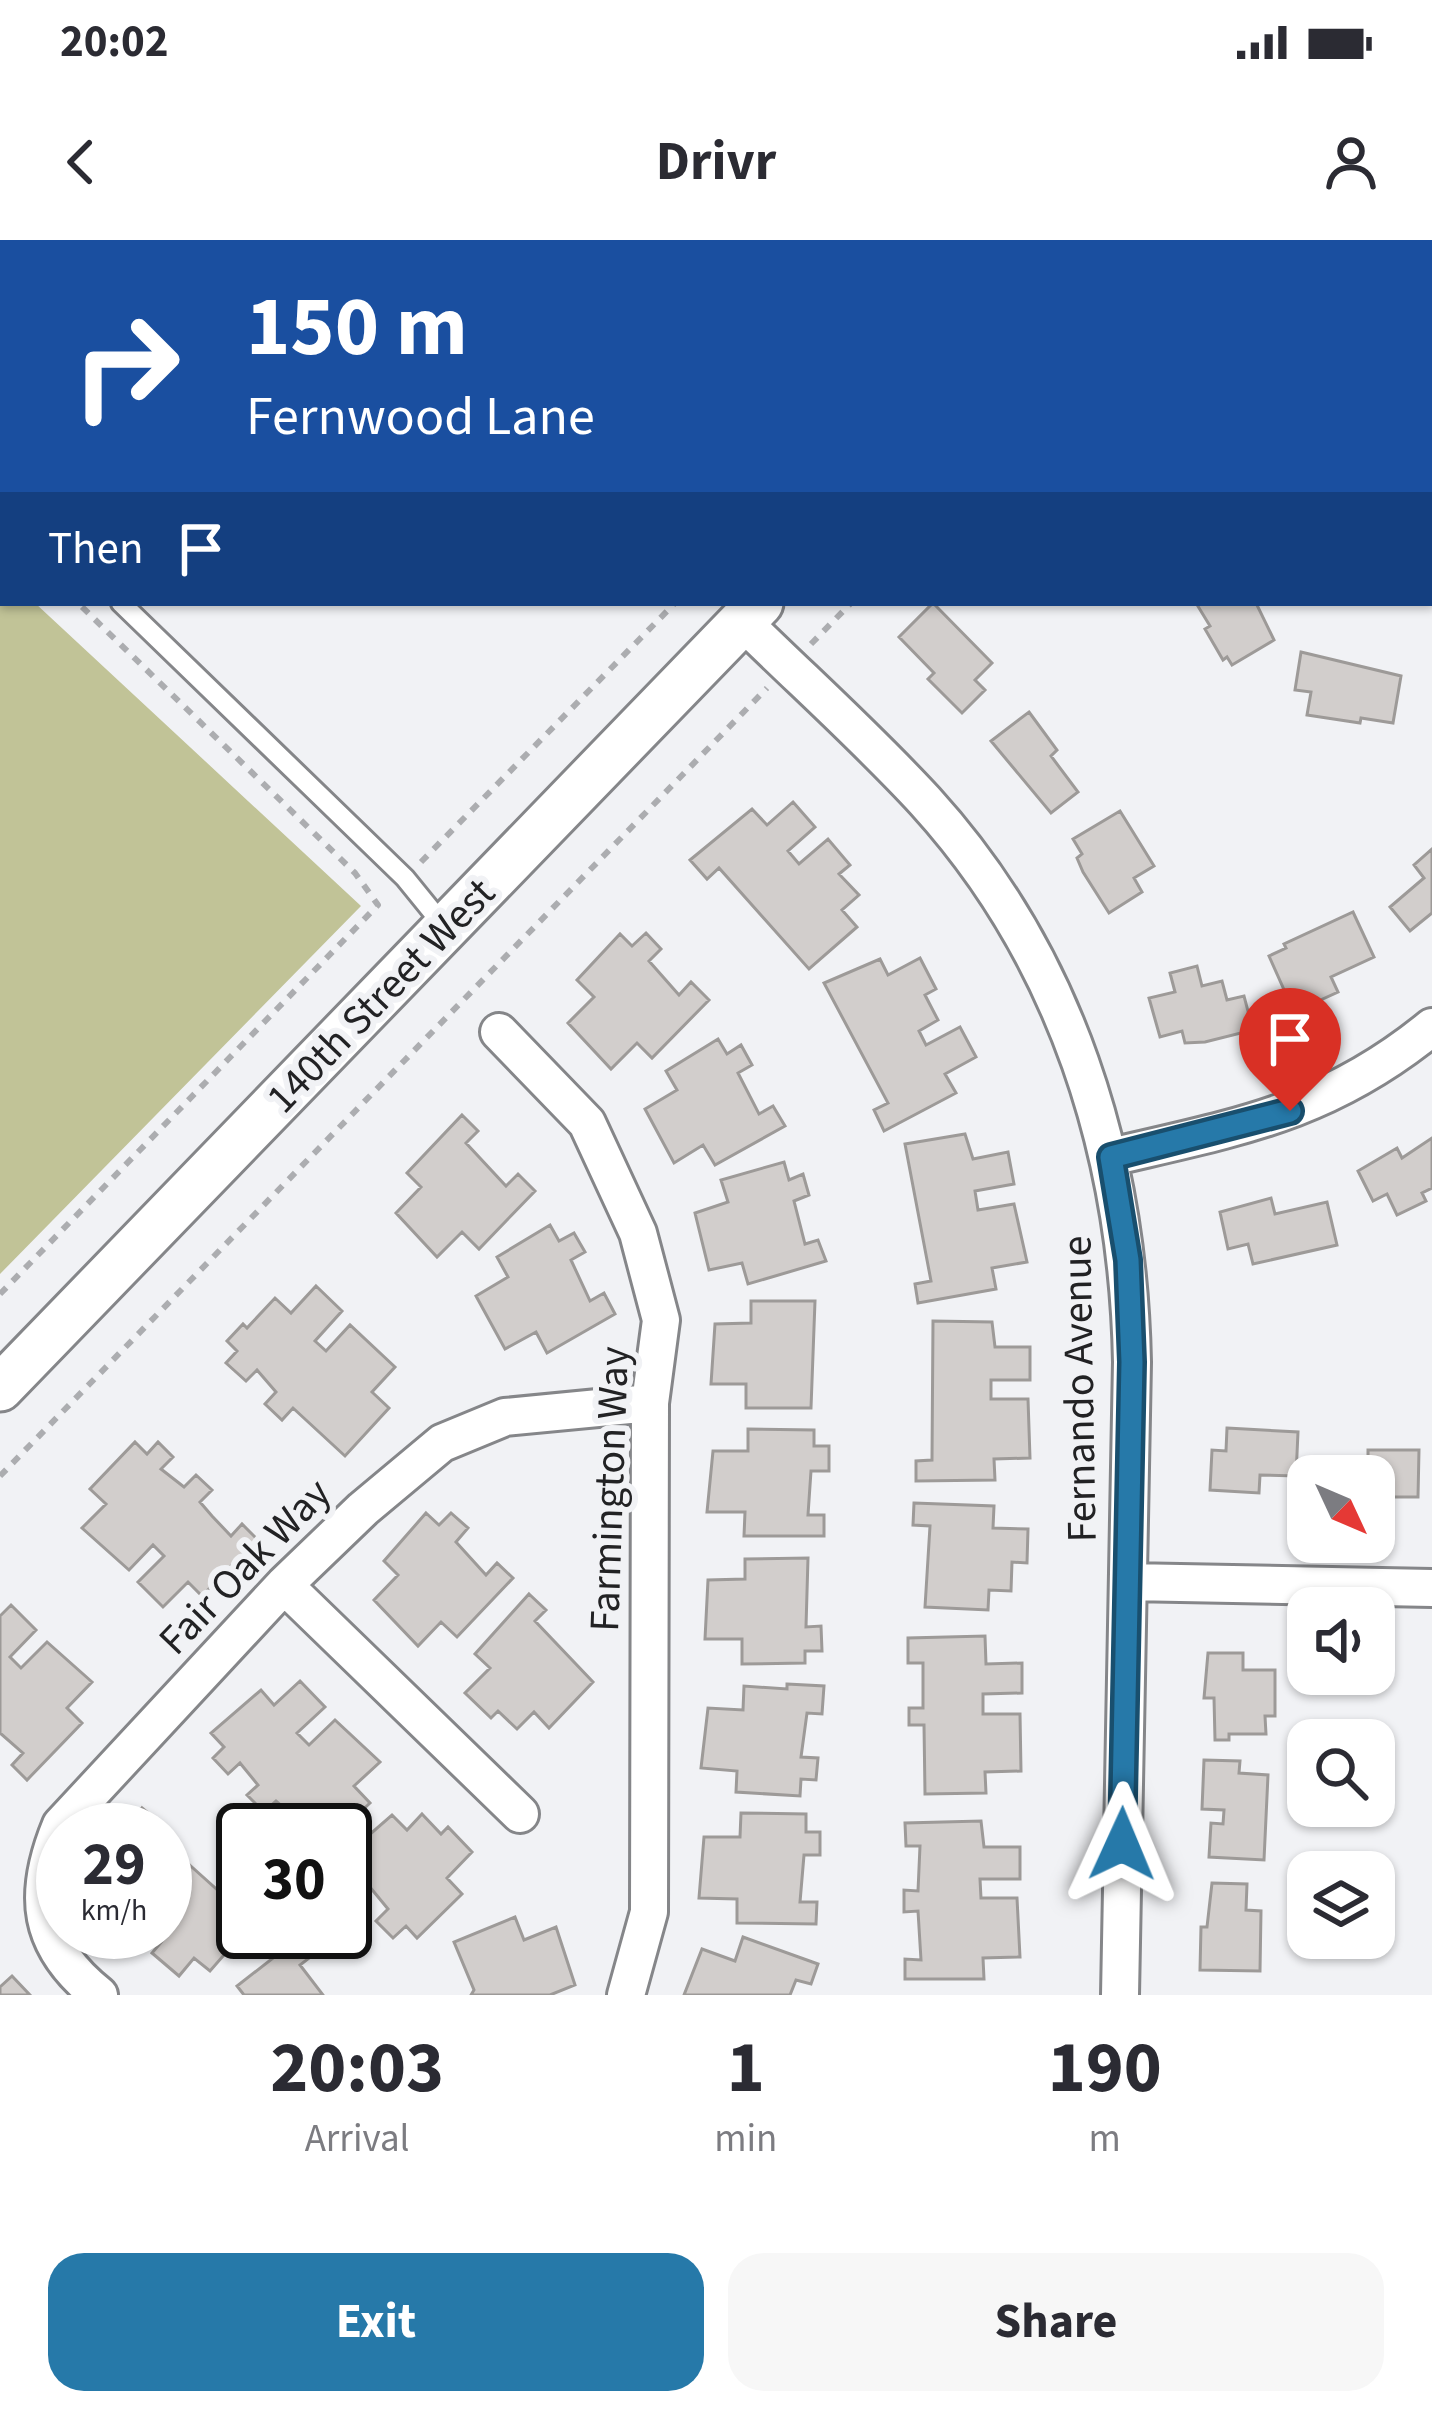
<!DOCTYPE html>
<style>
body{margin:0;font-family:"Source Sans 3",sans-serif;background:#f7f7f7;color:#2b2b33;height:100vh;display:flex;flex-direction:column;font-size:45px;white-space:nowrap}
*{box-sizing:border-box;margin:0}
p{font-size:39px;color:#7c7c81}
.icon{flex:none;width:66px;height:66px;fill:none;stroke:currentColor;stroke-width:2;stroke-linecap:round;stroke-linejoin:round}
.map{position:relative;height:1755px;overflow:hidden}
.panel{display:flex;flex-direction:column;background:#fff;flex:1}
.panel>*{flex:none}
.banner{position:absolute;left:0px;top:0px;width:1434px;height:366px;box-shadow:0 3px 9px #0004;background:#1a4fa0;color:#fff;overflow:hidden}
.needle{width:78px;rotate:134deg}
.controls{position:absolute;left:1287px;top:1215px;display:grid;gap:24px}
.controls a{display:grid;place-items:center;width:108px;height:108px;border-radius:24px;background:#fff;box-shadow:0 3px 9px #0004;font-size:60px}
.speed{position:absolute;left:36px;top:1563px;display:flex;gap:24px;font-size:60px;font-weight:700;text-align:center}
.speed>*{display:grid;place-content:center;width:156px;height:156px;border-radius:50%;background:#fff;box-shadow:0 3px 9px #0004;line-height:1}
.speed small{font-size:30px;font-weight:400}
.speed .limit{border:6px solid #111;border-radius:18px;background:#fff;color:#111}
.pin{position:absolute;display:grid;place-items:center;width:102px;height:102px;color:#fff;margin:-123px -51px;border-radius:50% 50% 50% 0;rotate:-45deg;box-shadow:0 0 12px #0007}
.pin .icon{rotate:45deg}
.me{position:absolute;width:132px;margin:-66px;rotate:1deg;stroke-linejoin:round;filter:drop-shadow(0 0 9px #0008)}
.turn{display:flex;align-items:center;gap:42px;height:252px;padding:0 48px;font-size:54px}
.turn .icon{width:156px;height:156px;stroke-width:2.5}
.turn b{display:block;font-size:84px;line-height:102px}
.then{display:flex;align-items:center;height:114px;padding:0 48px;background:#0003;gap:24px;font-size:45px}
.eta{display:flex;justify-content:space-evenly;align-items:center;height:204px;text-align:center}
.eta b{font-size:72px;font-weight:700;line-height:84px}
.action{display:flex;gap:24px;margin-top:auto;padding:24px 48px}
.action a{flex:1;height:138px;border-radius:36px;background:#2679a9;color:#fff;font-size:48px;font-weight:700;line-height:138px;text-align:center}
.action a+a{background:#f7f7f7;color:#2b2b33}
.status{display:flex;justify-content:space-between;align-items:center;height:84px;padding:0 60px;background:#fff;direction:ltr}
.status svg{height:33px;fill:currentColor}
header{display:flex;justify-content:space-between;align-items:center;height:156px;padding:0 48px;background:#fff;font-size:54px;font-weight:700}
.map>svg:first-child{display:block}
.green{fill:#c1c397}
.building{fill:#d2cecc;stroke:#9d9a98;stroke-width:3}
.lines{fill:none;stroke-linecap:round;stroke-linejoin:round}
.service-casing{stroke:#858689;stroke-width:24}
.minor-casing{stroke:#858689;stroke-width:42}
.tertiary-casing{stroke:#858689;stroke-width:51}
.path{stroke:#acadb0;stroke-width:6;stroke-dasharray:9 9;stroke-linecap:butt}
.service{stroke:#fff;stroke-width:18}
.minor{stroke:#fff;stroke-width:36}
.tertiary{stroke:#fff;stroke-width:45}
.route-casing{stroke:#194f6e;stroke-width:30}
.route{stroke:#2679a9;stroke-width:21}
.labels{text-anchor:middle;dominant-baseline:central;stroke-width:12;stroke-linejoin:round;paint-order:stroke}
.street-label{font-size:42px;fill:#222224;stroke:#f1f2f5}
</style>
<div class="status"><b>20:02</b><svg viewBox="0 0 49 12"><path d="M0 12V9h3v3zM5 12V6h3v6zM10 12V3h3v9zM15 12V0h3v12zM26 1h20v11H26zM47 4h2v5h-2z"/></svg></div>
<header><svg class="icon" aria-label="back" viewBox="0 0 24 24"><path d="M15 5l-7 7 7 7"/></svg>Drivr<svg class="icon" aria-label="person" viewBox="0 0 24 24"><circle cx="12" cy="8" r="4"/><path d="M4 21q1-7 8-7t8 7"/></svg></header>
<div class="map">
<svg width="1432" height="1755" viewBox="0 0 1432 1755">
<rect width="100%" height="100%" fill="#f1f2f5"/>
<!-- green -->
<path class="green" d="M0 330 3 363H35L361 666 0 1034Z"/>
<!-- building -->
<path class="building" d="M933 363 992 423 975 440 985 450 962 473 928 439 934 433 899 397Z
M1196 363H1256L1274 400 1232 425 1227 417 1223 420 1205 389 1210 386Z
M1301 412 1401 436 1393 483 1361 478 1360 483 1307 475 1311 452 1295 450Z
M1029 472 1057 510 1051 516 1078 552 1051 573 991 501Z
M793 562 815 587 788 611 799 624 828 599 850 625 839 634 859 655 842 670 857 687 809 729 719 628 707 639 690 620 752 569 767 585Z
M1120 571 1154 626 1134 638 1142 652 1109 673 1083 632 1077 618 1082 614 1073 599Z
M1432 609V673L1410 691 1390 667 1424 638 1414 625Z
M1353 672 1374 717 1331 737 1338 752 1294 772 1269 716 1286 708 1284 704Z
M646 693 661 709 649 721 679 755 691 742 709 760 652 818 637 803 611 829 568 783 594 757 577 740 620 694 632 706Z
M920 718 936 749 925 755 938 780 919 791 926 805 960 787 976 817 945 834 956 853 884 891 874 870 888 863 824 743 880 719 888 735Z
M1197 726 1202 746 1222 741 1227 760 1244 756 1253 790 1205 802 1185 803 1182 791 1160 797 1149 758 1175 752 1170 733Z
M718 799 727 814 741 805 752 825 738 833 759 874 773 866 785 886 715 925 703 905 674 923 645 869 677 850 666 831Z
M462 875 478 891 466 903 506 946 518 934 535 951 479 1009 462 992 437 1017 396 973 421 947 407 933Z
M965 894 973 919 1008 912 1014 944 975 951 978 970 1014 964 1027 1022 992 1028 996 1049 918 1063 915 1044 931 1041 905 904Z
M1432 898V948L1422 953 1426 961 1397 975 1387 954 1373 961 1358 931 1397 908 1402 918Z
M784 922 789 940 803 934 809 955 794 961 805 1004 818 1000 826 1021 748 1044 742 1023 709 1030 695 973 728 962 721 940Z
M1271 958 1275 974 1327 962 1337 1005 1253 1024 1248 1004 1228 1009 1220 972Z
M550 985 559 1001 574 993 585 1012 571 1020 590 1061 604 1053 615 1074 547 1113 536 1092 505 1109 476 1056 508 1037 497 1017Z
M316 1046 342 1071 315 1101 326 1111 350 1085 395 1127 372 1152 389 1168 345 1216 293 1168 282 1180 265 1164 276 1152 257 1130 246 1141 226 1123 237 1111 227 1101 243 1084 247 1088 275 1058 291 1073Z
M751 1061H815L811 1168H746V1144H711L715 1084 751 1083Z
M933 1081 992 1082 995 1107H1030V1140H991V1159H1028L1030 1218 994 1219 995 1240 916 1241V1221L932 1220Z
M1227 1188 1298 1192 1296 1236 1260 1235 1259 1253 1210 1250 1212 1210 1226 1211Z
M748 1189 814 1190V1206H829V1231H811L808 1275H824V1296H744L745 1272H707L713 1211H748Z
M135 1202 147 1214 158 1202 173 1217 161 1229 184 1247 196 1235 212 1250 200 1262 212 1276 231 1296 242 1284 257 1299 202 1356 188 1342 163 1367 138 1342 164 1316 153 1305 129 1330 82 1288 106 1264 90 1249Z
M1368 1210H1419L1418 1257H1374V1236H1328V1223L1368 1224Z
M914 1263 994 1266 993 1288 1028 1289 1027 1323 1012 1322 1011 1351 989 1350 988 1370 925 1367 930 1286 913 1285Z
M426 1273 439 1285 451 1273 468 1288 456 1302 486 1335 497 1323 513 1338 457 1397 441 1382 418 1406 374 1360 398 1335 384 1321Z
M808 1318 806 1387 821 1386 822 1411H805V1423L742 1424V1399H705L708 1340 745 1339V1319Z
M529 1354 546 1370 535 1381 593 1442 549 1488 534 1472 517 1489 498 1471 491 1478 465 1453 490 1428 475 1414Z
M11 1365 36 1390 10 1417 21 1428 47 1402 92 1442 67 1468 82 1483 27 1540 12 1525 23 1513 0 1493V1376Z
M985 1396 986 1424 1022 1423V1453L983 1454V1474H1020L1021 1531 985 1532 986 1553 925 1554 924 1485H909V1468H923V1423H908V1398Z
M1208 1413H1243V1430H1275V1476H1265L1266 1494H1229V1500H1215L1214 1458H1204Z
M300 1441 325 1467 297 1493 309 1505 335 1480 380 1522 354 1546 370 1563 341 1590H309L276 1561 264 1572 247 1555 258 1545 240 1523 228 1534 213 1518 224 1507 211 1493 261 1450 274 1465Z
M787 1444 824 1446 822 1474 807 1473 801 1517 818 1518 816 1540 801 1539 800 1556 736 1552 737 1531 701 1528 708 1468 743 1470 744 1446 787 1449Z
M1204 1520 1240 1521 1239 1533 1268 1535 1264 1620 1209 1617 1211 1583 1223 1584 1224 1570 1202 1569Z
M142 1568 159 1582 151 1590H125Z
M741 1573 806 1574V1592H820V1615H804L800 1662H817L816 1684 737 1683V1659L699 1658 704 1597H740Z
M422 1574 441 1594 448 1587 472 1612 447 1638 462 1654 417 1698 406 1686 393 1698 376 1681 388 1669 360 1635 348 1647 345 1644V1616L392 1575 407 1590Z
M981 1581 984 1607H1020V1639H980L981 1658H1017L1020 1717 983 1718 984 1739H905V1719L921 1720 918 1671 904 1672V1650L918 1651 920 1606H906L905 1583Z
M165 1609 171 1614 174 1611 243 1673 244 1692 210 1731 194 1718 179 1736 152 1713 169 1693Z
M1212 1643 1247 1644 1246 1670 1261 1671 1260 1731 1200 1730 1201 1687H1207Z
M515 1677 524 1700 556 1687 575 1745 550 1755H471L474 1750 454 1702Z
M111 1692H149L134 1710Z
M300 1697 313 1715 300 1725 323 1755H244L237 1746Z
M743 1697 818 1724 811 1744 796 1740 790 1755H684L702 1709 735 1721Z
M12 1736 30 1755H0V1747Z"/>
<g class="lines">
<!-- service casing -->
<g class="service-casing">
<path id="service" d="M940 0 943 3
M23 3 26 0
M368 3 370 0
M0 26 3 23
M0 245 3 248
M121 363 405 638 444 686"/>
</g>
<!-- minor casing -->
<g class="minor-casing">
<path id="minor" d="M1431 278H1432
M742 381C803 441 867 498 925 561 1067 717 1128 915 1132 1122L1120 1755
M499 792 587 883 638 993 661 1080 650 1163 649 1672 626 1755
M1111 917C1238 887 1327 873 1432 787
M1128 1342 1432 1348
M284 1345 520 1574
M99 1755C37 1706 32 1655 61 1585L284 1345 363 1269 442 1203 505 1177 650 1163"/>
</g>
<!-- tertiary casing -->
<g class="tertiary-casing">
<path id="tertiary" d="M1115 3 1118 0
M0 1148 760 363"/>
</g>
<!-- path -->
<path class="path" d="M989 0 992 3
M319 3 322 0
M1025 3 1028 0
M1201 3 1204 0
M0 288 3 291
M811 404 851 363
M421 622 675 363
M0 1054 378 665 355 633 78 363
M0 1236 767 448"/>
<!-- service -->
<use href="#service" class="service"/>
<!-- minor -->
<use href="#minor" class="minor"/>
<!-- tertiary -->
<use href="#tertiary" class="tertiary"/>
</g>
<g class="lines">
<!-- route casing -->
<g class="route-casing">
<path id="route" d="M1122 1604 1132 1122 1128 1020 1111 917 1290 871"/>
</g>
<!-- route -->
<use href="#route" class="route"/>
</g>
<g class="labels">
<!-- street labels -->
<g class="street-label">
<text transform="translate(381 756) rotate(-46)">140th Street West</text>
<text transform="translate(1080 1149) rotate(-91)">Fernando Avenue</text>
<text transform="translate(610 1249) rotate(-88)">Farmington Way</text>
<text transform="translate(245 1327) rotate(-46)">Fair Oak Way</text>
</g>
</g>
</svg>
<div class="controls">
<a><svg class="needle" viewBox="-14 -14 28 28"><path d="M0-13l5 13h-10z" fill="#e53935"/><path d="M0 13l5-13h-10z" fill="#7c7c81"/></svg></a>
<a><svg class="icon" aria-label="sound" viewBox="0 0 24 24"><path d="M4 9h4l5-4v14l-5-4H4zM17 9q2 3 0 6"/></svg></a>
<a><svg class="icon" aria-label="search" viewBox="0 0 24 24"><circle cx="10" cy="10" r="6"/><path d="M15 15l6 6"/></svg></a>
<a><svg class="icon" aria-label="layers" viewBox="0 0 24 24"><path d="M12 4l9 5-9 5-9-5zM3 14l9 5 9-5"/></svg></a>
</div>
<div class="speed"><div>29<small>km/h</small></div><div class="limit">30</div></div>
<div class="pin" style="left:1290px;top:871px;background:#d93025"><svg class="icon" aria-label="arrive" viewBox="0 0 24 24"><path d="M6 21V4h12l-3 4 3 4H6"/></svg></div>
<svg class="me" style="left:1122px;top:1604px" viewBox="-20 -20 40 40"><path d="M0-17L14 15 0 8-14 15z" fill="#2679a9" stroke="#fff" stroke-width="4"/></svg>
<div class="banner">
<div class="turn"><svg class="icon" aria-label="right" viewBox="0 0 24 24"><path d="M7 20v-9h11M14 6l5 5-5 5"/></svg><div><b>150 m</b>Fernwood Lane</div></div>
<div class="then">Then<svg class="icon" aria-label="arrive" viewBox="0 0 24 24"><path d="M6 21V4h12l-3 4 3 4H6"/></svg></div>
</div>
</div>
<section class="panel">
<div class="eta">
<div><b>20:03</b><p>Arrival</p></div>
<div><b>1</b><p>min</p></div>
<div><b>190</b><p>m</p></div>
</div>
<div class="action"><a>Exit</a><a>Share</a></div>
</section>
